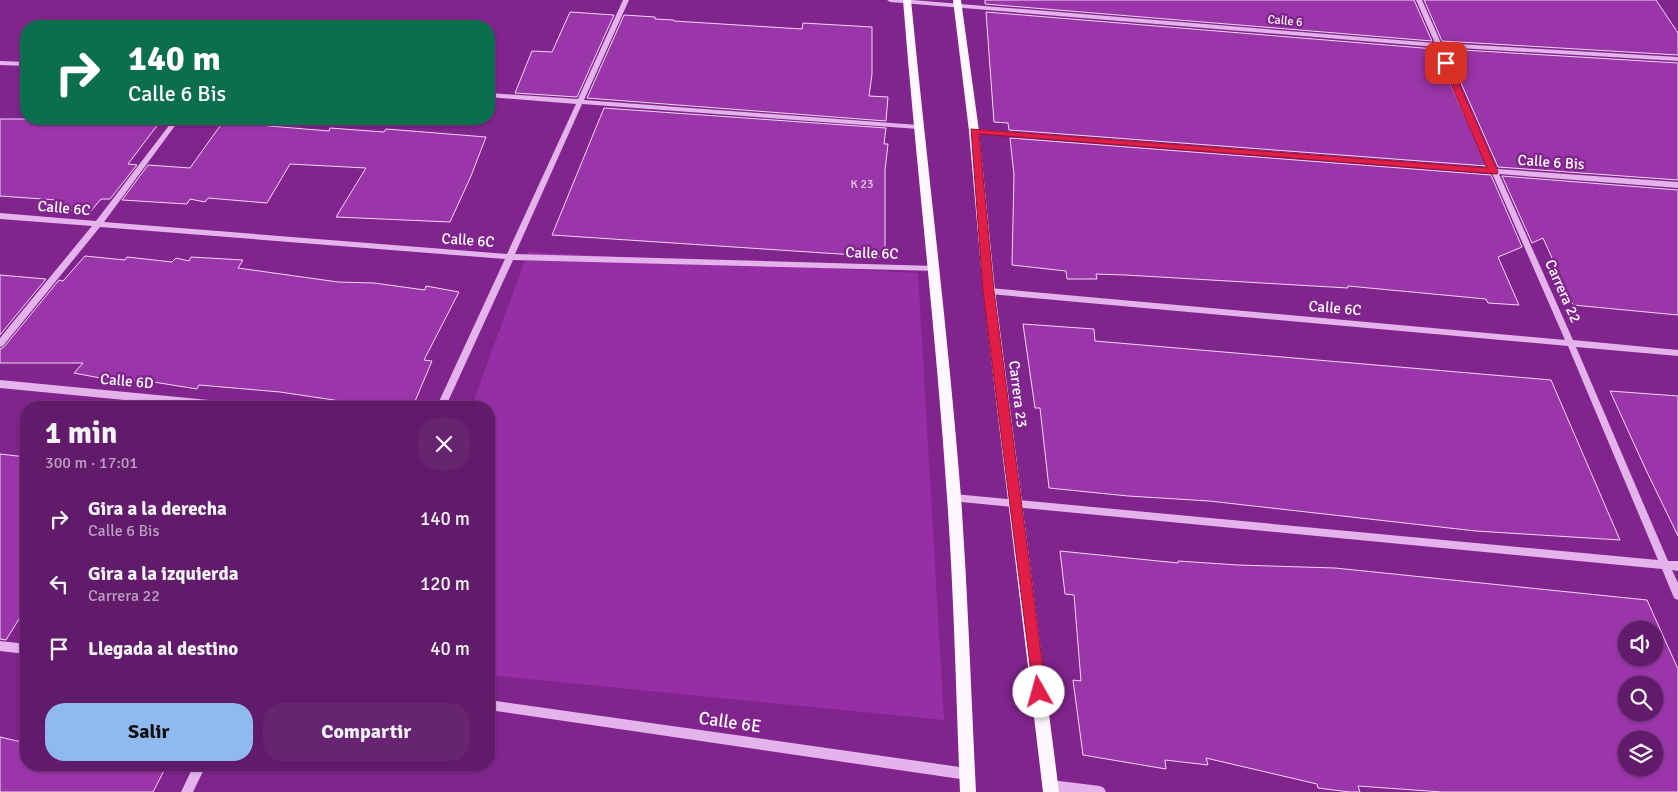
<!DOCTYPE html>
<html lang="es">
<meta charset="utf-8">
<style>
body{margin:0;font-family:Signika,sans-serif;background:#672470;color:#f1f3f6;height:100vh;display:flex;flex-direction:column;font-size:19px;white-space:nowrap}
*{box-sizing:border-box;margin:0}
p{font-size:16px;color:#baa1c1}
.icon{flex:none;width:28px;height:28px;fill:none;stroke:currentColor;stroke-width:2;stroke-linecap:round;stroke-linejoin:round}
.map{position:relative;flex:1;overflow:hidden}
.drawer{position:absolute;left:20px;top:401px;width:475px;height:370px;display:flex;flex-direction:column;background:#611b6a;border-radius:20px;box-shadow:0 1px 4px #0004,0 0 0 1px #75397e}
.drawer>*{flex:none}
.hud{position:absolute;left:20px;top:20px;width:475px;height:105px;border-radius:20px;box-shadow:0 1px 4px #0004,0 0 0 1px #75397e;background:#0b6e4f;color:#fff;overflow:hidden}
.fabs{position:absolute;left:1618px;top:621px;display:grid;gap:10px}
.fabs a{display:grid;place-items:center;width:45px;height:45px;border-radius:50%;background:#611b6a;box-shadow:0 1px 4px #0004,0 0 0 1px #75397e;font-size:25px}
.pin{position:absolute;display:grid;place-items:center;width:42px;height:42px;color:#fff;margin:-21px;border-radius:10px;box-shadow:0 2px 8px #0006}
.me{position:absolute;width:55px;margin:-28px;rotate:353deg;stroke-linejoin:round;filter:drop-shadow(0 0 4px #0008)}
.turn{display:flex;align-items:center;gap:18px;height:105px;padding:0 25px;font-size:22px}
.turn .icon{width:65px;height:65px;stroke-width:2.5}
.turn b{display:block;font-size:35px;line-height:42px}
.round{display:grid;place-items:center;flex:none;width:52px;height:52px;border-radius:20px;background:#672470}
.summary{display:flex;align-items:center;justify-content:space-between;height:85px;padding:0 25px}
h1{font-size:30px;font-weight:700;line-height:38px}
.cta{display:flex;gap:10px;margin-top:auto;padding:10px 25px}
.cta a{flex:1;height:58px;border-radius:20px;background:#90b9f0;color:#111;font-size:20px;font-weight:700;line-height:58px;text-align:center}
.cta a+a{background:#672470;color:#f1f3f6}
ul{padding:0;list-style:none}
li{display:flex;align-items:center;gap:15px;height:65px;padding:0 25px}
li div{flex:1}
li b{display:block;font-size:19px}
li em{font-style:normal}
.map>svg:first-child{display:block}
.green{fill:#962fa5}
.building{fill:#9b35aa;stroke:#f4d8f8;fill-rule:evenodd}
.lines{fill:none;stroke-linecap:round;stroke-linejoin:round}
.minor{fill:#e4b3eb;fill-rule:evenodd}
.major{fill:#fef8fe;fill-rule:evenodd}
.route{fill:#e11d48;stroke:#92132f}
.labels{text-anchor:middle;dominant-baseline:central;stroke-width:5;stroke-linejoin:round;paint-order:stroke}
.far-street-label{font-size:12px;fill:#fff;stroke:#81248d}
.number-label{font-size:12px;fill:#e6ccea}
.street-label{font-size:15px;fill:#fff;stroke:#81248d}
.near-street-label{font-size:18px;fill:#fff;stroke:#81248d}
</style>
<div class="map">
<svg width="1678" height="792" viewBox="0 0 1678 792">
<rect width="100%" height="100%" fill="#81248d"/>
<!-- green -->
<path class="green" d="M528 252 918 273 944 720 489 675V408H471Z"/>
<!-- building -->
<path class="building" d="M985 0H1414L1432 41 985 4Z
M1424 0H1656L1678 33V55L1442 41Z
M570 12 614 15 577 97 515 93 532 51 552 52Z
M986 12 1435 49 1487 166 1009 130 1008 123 994 122Z
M624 15 655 17V19L674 20V21L802 29 803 23 872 27V74L869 96 888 97 886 121 587 98Z
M1446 49 1678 63V180L1498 167Z
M604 108 886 128 884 144H888L885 170V257L552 235Z
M0 119H162L128 164 137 165 110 199H101L91 211 50 210 57 200 0 196Z
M225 119 269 126 329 131 330 128 384 132 386 129 486 137 471 176 450 222 336 217 366 168 290 164 267 203 208 198 205 202 190 199 187 204 122 200 148 165 190 168Z
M1010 138 1491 175 1522 247 1498 257 1519 305 1488 303 1486 299 1348 286V288L1125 275 1096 274 1097 279H1067L1066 271 1012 265 1014 175Z
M1502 176 1678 190V315L1573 305 1543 238 1532 243Z
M85 256 125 260 127 257 172 262 176 258 189 261 191 257 243 260 238 268 338 282 374 283 425 290 426 286 459 292 424 360 432 361 413 406H353L354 403 280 392 199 385 197 389 135 379 132 384 74 373 83 363H0V349L4 347 59 280 63 281Z
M0 275 46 279 0 335Z
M1023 324 1094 329 1095 341 1551 380 1620 540 1476 531 1209 501 1128 496 1049 488 1040 408H1035Z
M1610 391 1678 396V536L1646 470Z
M0 454 26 457V619H19L6 640 0 639Z
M1060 551 1178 563V561L1238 565 1335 568 1647 600 1678 669V792H1442L1358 786 1360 792H1350L1318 788 1317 784 1206 758 1208 765 1165 760 1166 769 1083 755 1073 680 1081 681 1074 595 1065 594ZM1626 630H1654V658H1626ZM1626 685H1654V712H1626ZM1626 740H1654V768H1626Z
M0 737 26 743V765H167L153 792H0Z"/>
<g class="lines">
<!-- minor -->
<path class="minor" d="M623 0H629L584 100 918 125 921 127 918 129 582 104 515 254 935 266 939 269 938 271 513 260 445 408H436L505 259 100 227 3 346 0 347V338L92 226 0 219V213L96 221 174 119H180L104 222 507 254 576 104 489 97V93L578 99Z
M887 0H912L1435 43 1416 0H1422L1441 43 1678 57V61L1443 47 1497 169 1678 182V188L1499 174 1573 340 1678 350V356L1576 347 1668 561H1678V571L1672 570 1678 583V600L1674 598 1662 569 951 501 949 498 951 495 954 494 1658 560 1568 346 989 294 985 291 989 288 1565 340 1492 173 974 133 971 131 974 129 1490 168 1436 47 890 2Z
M0 61 26 62V66L0 65Z
M0 380 251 404 255 408H208L0 388Z
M0 641 26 644V654L0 651Z
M489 700 967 768 971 770 973 774 971 778 967 780 489 710Z
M194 765H206L193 792H181Z
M1051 780 1100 786 1104 788 1106 792H1051L1047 790 1045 786 1047 782Z"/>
<!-- major -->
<path class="major" d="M903 0H911C927 166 948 331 961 497 968 595 971 694 976 792H960C956 694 954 595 947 497 936 331 916 166 903 0Z
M953 0H961L979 131 995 291 1059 792H1043L983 291 969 131Z"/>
</g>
<!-- route -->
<path class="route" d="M1446 61 1450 63 1498 172 1497 174 979 134 994 291 1046 692 1044 697 1039 699 1034 697 983 291 971 129 1487 168 1442 63Z"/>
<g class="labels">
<!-- far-street labels -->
<g class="far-street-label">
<text transform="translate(1285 21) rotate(5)">Calle 6</text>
</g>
<!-- number labels -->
<g class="number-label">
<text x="862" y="184">K 23</text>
</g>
<!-- street labels -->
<g class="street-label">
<text transform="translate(1551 162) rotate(4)">Calle 6 Bis</text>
<text transform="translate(64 208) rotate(5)">Calle 6C</text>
<text transform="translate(468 240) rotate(4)">Calle 6C</text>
<text transform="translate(872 253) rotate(2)">Calle 6C</text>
<text transform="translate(1563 291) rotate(66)">Carrera 22</text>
<text transform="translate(1335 308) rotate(5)">Calle 6C</text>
<text transform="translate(127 381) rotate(5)">Calle 6D</text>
<text transform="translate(1018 394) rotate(83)">Carrera 23</text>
</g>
<!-- near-street labels -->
<g class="near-street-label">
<text transform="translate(730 722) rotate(8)">Calle 6E</text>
</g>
</g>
</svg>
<div class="fabs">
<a><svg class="icon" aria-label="sound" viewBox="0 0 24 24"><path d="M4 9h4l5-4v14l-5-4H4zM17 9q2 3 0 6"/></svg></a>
<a><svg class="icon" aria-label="search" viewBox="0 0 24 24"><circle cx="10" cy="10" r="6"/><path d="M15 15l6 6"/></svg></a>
<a><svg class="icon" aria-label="layers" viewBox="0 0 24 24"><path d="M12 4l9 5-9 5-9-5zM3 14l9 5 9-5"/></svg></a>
</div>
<div class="pin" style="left:1446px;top:63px;background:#d93025"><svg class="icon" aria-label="arrive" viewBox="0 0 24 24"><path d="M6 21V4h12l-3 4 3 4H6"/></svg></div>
<svg class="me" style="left:1039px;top:692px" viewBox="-20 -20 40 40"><circle r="19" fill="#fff"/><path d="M0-13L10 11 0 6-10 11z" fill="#e11d48"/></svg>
<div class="hud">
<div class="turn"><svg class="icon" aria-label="right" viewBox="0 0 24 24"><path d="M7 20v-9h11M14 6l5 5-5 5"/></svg><div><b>140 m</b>Calle 6 Bis</div></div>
</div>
<section class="drawer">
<div class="summary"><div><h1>1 min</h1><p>300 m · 17:01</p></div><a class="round"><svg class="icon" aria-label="close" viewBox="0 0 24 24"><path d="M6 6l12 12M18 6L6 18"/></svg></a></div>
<ul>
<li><svg class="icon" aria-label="right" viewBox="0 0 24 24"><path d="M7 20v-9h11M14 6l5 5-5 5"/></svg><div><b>Gira a la derecha</b><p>Calle 6 Bis</p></div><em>140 m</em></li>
<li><svg class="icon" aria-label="left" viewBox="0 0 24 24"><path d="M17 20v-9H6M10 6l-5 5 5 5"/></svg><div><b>Gira a la izquierda</b><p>Carrera 22</p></div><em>120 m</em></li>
<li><svg class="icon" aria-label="arrive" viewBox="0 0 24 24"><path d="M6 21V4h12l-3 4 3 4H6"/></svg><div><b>Llegada al destino</b></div><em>40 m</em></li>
</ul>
<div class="cta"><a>Salir</a><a>Compartir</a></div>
</section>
</div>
